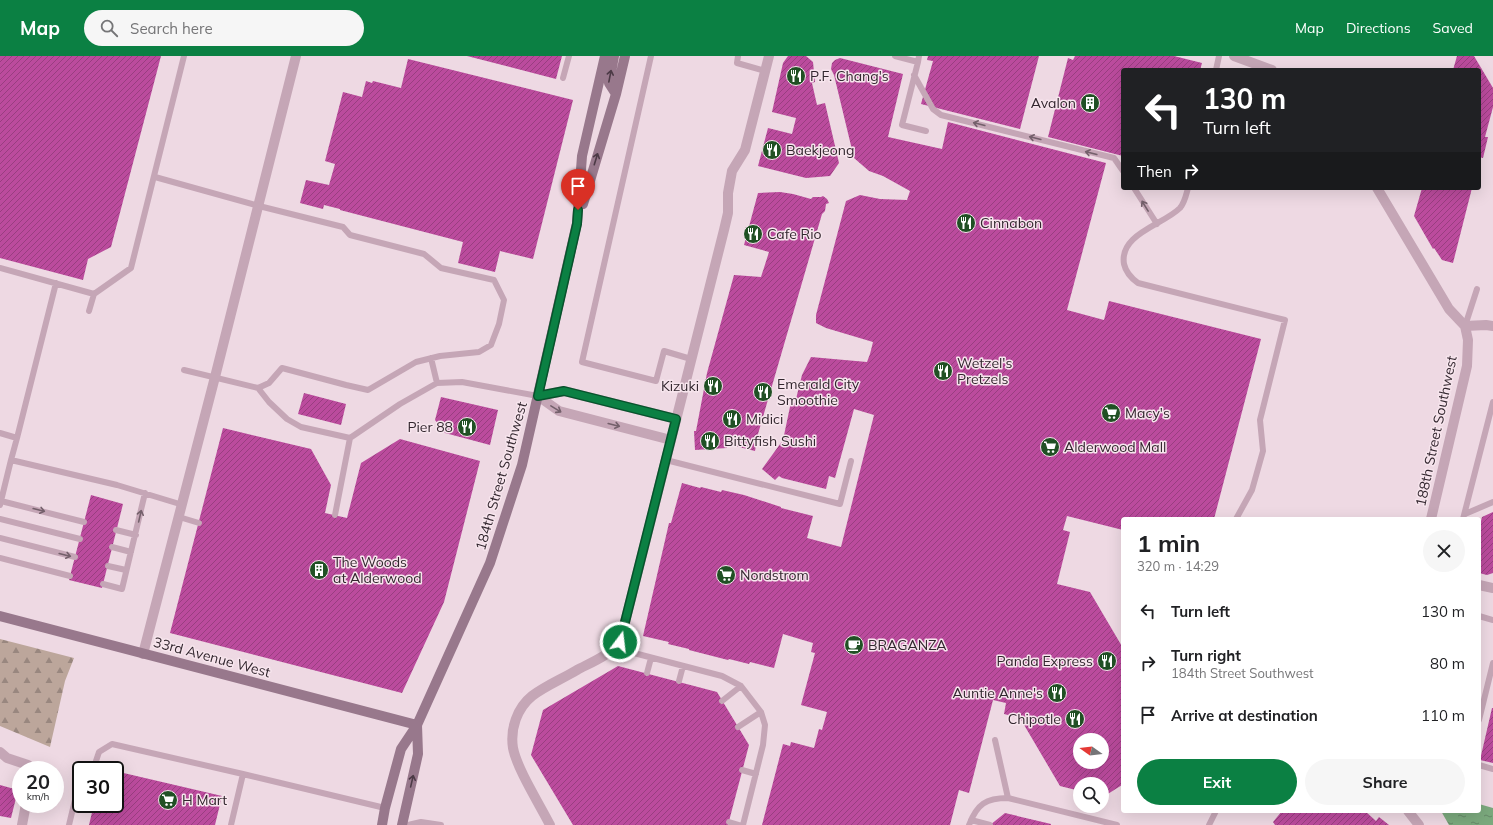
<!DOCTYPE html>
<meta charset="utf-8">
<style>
body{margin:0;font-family:Mulish,sans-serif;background:#f6f6f6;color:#202124;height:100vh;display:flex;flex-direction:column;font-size:15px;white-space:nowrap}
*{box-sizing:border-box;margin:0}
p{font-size:13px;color:#757577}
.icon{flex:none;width:22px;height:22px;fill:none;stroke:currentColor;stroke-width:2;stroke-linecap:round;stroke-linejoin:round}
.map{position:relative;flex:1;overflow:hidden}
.side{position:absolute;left:1121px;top:461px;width:360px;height:296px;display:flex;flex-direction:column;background:#fff;border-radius:4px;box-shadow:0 4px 16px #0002}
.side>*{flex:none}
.hud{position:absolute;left:1121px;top:12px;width:360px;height:122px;border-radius:4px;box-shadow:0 4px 16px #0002;background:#202124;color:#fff;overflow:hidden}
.needle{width:26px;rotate:284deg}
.controls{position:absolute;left:1073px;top:677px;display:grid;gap:8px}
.controls a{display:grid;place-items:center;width:36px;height:36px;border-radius:50%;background:#fff;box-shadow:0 4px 16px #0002;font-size:20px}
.speed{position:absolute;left:12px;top:705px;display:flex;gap:8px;font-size:20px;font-weight:700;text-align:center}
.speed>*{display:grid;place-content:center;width:52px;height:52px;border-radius:50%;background:#fff;box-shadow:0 4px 16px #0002;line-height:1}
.speed small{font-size:10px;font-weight:400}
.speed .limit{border:2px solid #111;border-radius:6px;background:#fff;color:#111}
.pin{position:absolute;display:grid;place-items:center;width:34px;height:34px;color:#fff;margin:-41px -17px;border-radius:50% 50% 50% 0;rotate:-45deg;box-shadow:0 0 4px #0007}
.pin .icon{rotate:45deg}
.me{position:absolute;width:44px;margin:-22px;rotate:15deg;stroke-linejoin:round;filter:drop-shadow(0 0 3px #0008)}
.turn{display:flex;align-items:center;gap:14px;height:84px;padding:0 16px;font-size:18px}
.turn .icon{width:52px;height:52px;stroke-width:2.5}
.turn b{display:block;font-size:28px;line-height:34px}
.then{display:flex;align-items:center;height:38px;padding:0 16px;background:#0003;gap:8px;font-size:15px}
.round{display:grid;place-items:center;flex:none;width:42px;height:42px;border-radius:21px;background:#f6f6f6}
.head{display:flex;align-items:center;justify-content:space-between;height:68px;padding:0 16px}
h1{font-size:24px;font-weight:700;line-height:30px}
.action{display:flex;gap:8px;margin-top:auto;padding:8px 16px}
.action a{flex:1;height:46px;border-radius:24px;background:#0b8043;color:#fff;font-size:16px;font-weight:700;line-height:46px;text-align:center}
.action a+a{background:#f6f6f6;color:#202124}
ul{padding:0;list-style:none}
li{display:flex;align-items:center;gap:12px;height:52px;padding:0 16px}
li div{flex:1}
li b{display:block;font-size:15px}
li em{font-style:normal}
header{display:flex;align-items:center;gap:24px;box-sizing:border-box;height:56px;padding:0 20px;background:#0b8043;color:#fff}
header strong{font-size:19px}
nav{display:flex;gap:22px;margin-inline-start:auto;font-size:14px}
.search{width:280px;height:36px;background:#f6f6f6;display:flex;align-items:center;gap:10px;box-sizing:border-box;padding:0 14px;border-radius:22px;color:#757577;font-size:15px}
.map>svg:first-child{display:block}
.forest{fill:url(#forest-firs)}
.water{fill:url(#water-ripples)}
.building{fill:url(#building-hatch);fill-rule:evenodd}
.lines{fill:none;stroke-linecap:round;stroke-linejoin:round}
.lane{stroke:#c5a6b6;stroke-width:6}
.street{stroke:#c5a6b6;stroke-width:10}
.secondary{stroke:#98788c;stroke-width:10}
.oneway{stroke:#4c3a46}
.oneway2{stroke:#74606b}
.route-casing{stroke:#07532c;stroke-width:10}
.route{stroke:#0b8043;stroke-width:7}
.labels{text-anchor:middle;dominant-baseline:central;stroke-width:3;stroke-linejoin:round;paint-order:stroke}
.poi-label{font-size:14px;fill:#32262e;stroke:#f7e5ed;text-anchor:start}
.street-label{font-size:14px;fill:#32262e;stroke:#f7e5ed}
</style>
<header>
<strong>Map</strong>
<div class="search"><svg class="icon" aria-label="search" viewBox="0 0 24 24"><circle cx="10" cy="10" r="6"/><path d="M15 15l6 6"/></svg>Search here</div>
<nav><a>Map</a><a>Directions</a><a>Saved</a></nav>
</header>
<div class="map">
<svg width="1493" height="769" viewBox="0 0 1493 769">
<defs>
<pattern id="forest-firs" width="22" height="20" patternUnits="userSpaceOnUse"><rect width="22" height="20" fill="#bca69b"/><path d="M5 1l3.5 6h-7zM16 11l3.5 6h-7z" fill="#99877f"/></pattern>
<pattern id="water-ripples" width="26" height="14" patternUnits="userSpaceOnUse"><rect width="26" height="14" fill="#7ba97d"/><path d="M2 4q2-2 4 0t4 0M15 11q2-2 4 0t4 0" fill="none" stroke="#658967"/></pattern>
<pattern id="building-hatch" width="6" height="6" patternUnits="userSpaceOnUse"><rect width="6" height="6" fill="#bb4b9d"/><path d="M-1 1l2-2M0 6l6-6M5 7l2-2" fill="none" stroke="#993e80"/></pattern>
</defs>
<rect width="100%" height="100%" fill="#eed9e3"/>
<!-- forest -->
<path class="forest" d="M0 583 74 602 65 625 50 691 0 670Z"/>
<!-- water -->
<path class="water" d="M1479 748 1493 752V769H1449L1441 755H1479Z"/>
<!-- building -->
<path class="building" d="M0 0H161L111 191 88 203 83 224 0 202Z
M467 0H562L556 23Z
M788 0H806L813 6 815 26 812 27 817 49 825 47 839 107 830 120 806 122 758 110 768 72 792 78 796 62 772 56 783 7Z
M928 0H1039L1020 73 921 48 933 5 927 4Z
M1075 0H1174L1202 7 1200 14H1123V100L1048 81 1068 2 1073 4Z
M1457 0H1474L1493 32V51L1485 81H1488L1483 102 1479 101V14H1453Z
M840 2 903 18 888 81 942 93 948 66 1106 107 1067 254 1104 264 1109 245 1261 283 1214 463H1123V474L1067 460 1063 474 1070 476 1057 528 1090 536 1123 592V727L1122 729 1103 741H1102V728H1080V735L1060 730 1020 662 1004 658 1006 647 993 644 969 737 959 734 950 769H762L783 688 790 690 791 686 814 692 819 673 822 674 827 656 801 649 815 597 811 596 813 587 783 578 774 612 750 606 749 608 729 603 728 604 689 594V593L668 588 669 586 643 580 669 467H671L682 427 700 432 701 431 721 436 722 434 744 439 781 451V452L813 460 807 482 841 491 874 359 854 353 835 422 829 420 826 433 782 422 779 420 775 424 762 413 783 384 791 346 795 347 802 319 811 301 867 306 870 298 873 286 826 272 816 267V259L846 145 860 139 880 143 907 144 910 135 883 120 869 115 854 102 834 19 831 13 832 7 835 4ZM1080 684H1102V706H1080Z
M408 3 573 44 533 203 500 195 495 216 458 207 463 186 340 154V153L324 149 323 153 300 147 306 124 329 129 335 108 325 105 343 36 362 41 366 25 372 27 373 25 401 32Z
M1422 132H1472L1453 207 1442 204 1434 192 1433 193 1414 160Z
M780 136 793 138 811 143 813 141H821L823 140 827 143 829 147 826 148 825 155 822 158 758 378 755 395 727 388V392L695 394 694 375H696L707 317 734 219 761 221 769 196 744 189 758 137Z
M304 337 346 348 341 369 298 358Z
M441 341 498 354 490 389 445 377 435 364Z
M223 372 311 393 331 429 325 457 347 462 361 407 400 383 480 405 444 546 402 637 170 577Z
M91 439 123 448 102 532 69 524Z
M1493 456V517L1487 519 1479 517V473L1482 461Z
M618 610 717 636 749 689 728 769H573L531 699 543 654Z
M1492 652H1493V707L1480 704Z
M115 715 222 740 215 769H89L94 748H115Z
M0 729 18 734 11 762 0 760Z
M1282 755H1365L1376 765 1379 761 1389 769H1275L1273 766Z
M1005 757 1051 768V769H990Z"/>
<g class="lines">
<!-- lane -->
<path class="lane" d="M651 0 582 306 656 325 664 295 691 303
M738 0 737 7 765 15
M895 0 918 6 919 0
M918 6 902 69 926 75
M1216 14 1219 0
M914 19 933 53 941 59 1114 102 1123 115
M563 22 569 0
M155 121 259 150 343 171 350 179 424 198 441 212 494 224 504 244 499 268 491 289 479 296 440 300 416 306 368 334 346 329 282 312 269 327 258 332
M1134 132 1157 168
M1188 132C1186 139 1185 146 1180 152 1163 169 1119 178 1124 208 1126 217 1131 222 1138 227L1285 264 1260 364 1263 395 1252 434 1236 463
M0 212 94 238 131 212 184 0
M89 255 94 238
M1465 270 1477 233
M431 302 437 327
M184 314 258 332 269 346 287 363 301 371 350 382 400 348 437 327 462 326 538 340
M0 377 17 382 11 404 117 429 183 449
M17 382 56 227
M666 404 840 448 851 405
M1 445 84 466
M0 449 11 404
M1465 458 1493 446
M335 459 350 382
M179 461 199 467
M0 463 80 483
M1463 463 1493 346
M116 474 136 479
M0 482 75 501
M112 491 131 496
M0 502 70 520
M108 510 126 514
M103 528 122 533 145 437
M1479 560 1493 564
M616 591 634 597 722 620 741 630 761 656 765 669 763 689 743 769
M647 617 651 602
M679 625 683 610
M722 645 741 630
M1479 664 1493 607
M738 671 761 656
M995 684 1008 742
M1479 709 1493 713
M93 714 99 696 112 688 243 718
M742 714 756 718
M971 764 990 769
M729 766 739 769
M69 769 75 744 81 737
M231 769 243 718 385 752
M408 769 421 766 441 769
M969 769C977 748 986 742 1008 742L1117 769
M1209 769 1216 755"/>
<!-- street -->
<path class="street" d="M1234 0 1272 14
M1377 132 1449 253 1465 270
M1465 270 1486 269 1493 270
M538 340 564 335 676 363
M538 340 559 355 671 384
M1431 463 1467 310 1468 284 1465 270
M1479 529 1493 532
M143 598 215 321 296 0
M0 696 7 702 28 709 30 714
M1408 755 1419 769
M22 769 26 748
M550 769C540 749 517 713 513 692 510 673 517 652 532 640 545 630 562 623 577 614 590 607 610 599 620 586L724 174 728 157V137L732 115 745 94 769 0"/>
<!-- secondary -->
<path class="secondary" d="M614 0 609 27 616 38
M583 148 616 38 625 0
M0 560 417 669
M382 769 385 752 401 693 417 669 490 507 522 409 577 167 582 100 605 0
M402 769 418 698 417 669"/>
</g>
<!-- one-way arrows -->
<defs><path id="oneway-shaft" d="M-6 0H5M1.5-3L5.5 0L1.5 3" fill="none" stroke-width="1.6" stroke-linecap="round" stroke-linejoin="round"/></defs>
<g class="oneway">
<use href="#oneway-shaft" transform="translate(610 20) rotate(-79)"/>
<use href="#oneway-shaft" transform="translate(596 103) rotate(-73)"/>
<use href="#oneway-shaft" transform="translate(412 725) rotate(-77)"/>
</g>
<g class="oneway2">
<use href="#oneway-shaft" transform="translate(979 68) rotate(-166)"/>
<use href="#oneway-shaft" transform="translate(1035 82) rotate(-166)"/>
<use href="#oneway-shaft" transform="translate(1091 97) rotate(-166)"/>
<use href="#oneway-shaft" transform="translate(1145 150) rotate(-122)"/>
<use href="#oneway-shaft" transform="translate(556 353) rotate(31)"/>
<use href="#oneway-shaft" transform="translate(614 369) rotate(14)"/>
<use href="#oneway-shaft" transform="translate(39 454) rotate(14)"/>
<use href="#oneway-shaft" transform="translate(140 460) rotate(-77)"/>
<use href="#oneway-shaft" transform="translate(65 499) rotate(14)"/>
</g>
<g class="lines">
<!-- route casing -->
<g class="route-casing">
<path id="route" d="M578 154 577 168 538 340 564 335 676 363 620 586"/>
</g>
<!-- route -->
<use href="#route" class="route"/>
</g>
<!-- icons -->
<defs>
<g id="restaurant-disc" transform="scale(1)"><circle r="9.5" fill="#205024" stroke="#f7e5ed"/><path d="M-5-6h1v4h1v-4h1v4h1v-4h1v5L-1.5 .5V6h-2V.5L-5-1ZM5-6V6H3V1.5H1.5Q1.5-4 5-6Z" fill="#fff"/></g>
<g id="building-disc" transform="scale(1)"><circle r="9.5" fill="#205024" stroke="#f7e5ed"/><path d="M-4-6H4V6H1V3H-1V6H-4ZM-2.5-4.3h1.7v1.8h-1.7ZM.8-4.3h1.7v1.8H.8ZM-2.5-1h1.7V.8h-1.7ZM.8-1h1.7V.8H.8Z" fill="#fff"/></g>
<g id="supermarket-disc" transform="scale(1)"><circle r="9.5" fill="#205024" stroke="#f7e5ed"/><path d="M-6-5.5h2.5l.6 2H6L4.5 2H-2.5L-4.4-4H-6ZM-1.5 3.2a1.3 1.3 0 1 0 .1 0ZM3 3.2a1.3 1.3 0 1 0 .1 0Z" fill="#fff"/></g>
<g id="cafe-disc" transform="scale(1)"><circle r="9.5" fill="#205024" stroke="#f7e5ed"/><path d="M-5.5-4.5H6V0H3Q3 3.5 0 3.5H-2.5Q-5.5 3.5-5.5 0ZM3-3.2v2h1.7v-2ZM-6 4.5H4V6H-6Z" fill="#fff"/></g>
</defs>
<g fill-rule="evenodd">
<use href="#restaurant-disc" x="796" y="20"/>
<use href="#building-disc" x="1090" y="47"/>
<use href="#restaurant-disc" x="772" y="94"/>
<use href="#restaurant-disc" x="966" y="167"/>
<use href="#restaurant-disc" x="753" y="178"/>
<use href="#restaurant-disc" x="943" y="315"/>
<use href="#restaurant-disc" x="713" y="330"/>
<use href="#restaurant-disc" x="763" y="336"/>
<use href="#supermarket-disc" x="1111" y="357"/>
<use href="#restaurant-disc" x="732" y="363"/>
<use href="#restaurant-disc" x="467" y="371"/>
<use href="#restaurant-disc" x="710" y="385"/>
<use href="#supermarket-disc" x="1050" y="391"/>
<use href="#building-disc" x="319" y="514"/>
<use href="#supermarket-disc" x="726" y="519"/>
<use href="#cafe-disc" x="854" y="589"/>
<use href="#restaurant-disc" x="1107" y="605"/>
<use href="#restaurant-disc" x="1057" y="637"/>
<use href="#restaurant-disc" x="1075" y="663"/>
<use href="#supermarket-disc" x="168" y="744"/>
</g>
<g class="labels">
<!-- poi labels -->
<g class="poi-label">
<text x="810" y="20">P.F. Chang's</text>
<text x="1076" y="47" text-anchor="end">Avalon</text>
<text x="786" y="94">Baekjeong</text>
<text x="980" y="167">Cinnabon</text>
<text x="767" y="178">Cafe Rio</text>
<text x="957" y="307">Wetzel's<tspan x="957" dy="16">Pretzels</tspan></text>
<text x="777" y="328">Emerald City<tspan x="777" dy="16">Smoothie</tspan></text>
<text x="699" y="330" text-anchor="end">Kizuki</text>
<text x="1125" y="357">Macy's</text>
<text x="746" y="363">Midici</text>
<text x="453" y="371" text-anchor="end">Pier 88</text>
<text x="724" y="385">Bittyfish Sushi</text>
<text x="1064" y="391">Alderwood Mall</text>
<text x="333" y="506">The Woods<tspan x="333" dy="16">at Alderwood</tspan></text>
<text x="740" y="519">Nordstrom</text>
<text x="868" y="589">BRAGANZA</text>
<text x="1093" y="605" text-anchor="end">Panda Express</text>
<text x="1043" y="637" text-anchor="end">Auntie Anne's</text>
<text x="1061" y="663" text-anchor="end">Chipotle</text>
<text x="182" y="744">H Mart</text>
</g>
<!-- street labels -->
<g class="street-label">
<text transform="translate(1436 375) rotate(-78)">188th Street Southwest</text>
<text transform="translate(501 420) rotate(-74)">184th Street Southwest</text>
<text transform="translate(212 601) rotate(15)">33rd Avenue West</text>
</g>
</g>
</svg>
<div class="controls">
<a><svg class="needle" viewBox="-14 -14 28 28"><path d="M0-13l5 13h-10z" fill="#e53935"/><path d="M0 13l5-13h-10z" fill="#757577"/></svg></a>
<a><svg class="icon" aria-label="search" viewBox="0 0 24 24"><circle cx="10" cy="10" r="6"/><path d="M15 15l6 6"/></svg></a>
</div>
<div class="speed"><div>20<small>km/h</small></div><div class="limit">30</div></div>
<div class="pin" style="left:578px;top:154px;background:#d93025"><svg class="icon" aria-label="arrive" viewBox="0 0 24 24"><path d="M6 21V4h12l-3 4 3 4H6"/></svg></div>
<svg class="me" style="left:620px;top:586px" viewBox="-20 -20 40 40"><circle r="17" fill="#0b8043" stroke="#fff" stroke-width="3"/><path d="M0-11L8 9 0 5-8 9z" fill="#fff"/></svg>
<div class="hud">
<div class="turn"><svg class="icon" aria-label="left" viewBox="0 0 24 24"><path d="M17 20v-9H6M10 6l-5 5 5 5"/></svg><div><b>130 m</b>Turn left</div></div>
<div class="then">Then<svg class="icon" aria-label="right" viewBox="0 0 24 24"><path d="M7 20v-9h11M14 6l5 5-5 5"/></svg></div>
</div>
<section class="side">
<div class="head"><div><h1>1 min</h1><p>320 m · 14:29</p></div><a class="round"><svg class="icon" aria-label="close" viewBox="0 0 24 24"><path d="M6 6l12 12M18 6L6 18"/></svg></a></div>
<ul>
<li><svg class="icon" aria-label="left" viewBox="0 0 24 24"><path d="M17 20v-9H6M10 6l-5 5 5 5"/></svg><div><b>Turn left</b></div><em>130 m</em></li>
<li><svg class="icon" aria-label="right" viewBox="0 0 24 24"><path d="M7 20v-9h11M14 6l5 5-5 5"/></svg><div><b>Turn right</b><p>184th Street Southwest</p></div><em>80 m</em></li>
<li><svg class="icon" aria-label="arrive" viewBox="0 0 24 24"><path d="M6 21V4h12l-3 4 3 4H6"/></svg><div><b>Arrive at destination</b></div><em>110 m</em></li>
</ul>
<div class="action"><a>Exit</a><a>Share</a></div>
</section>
</div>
